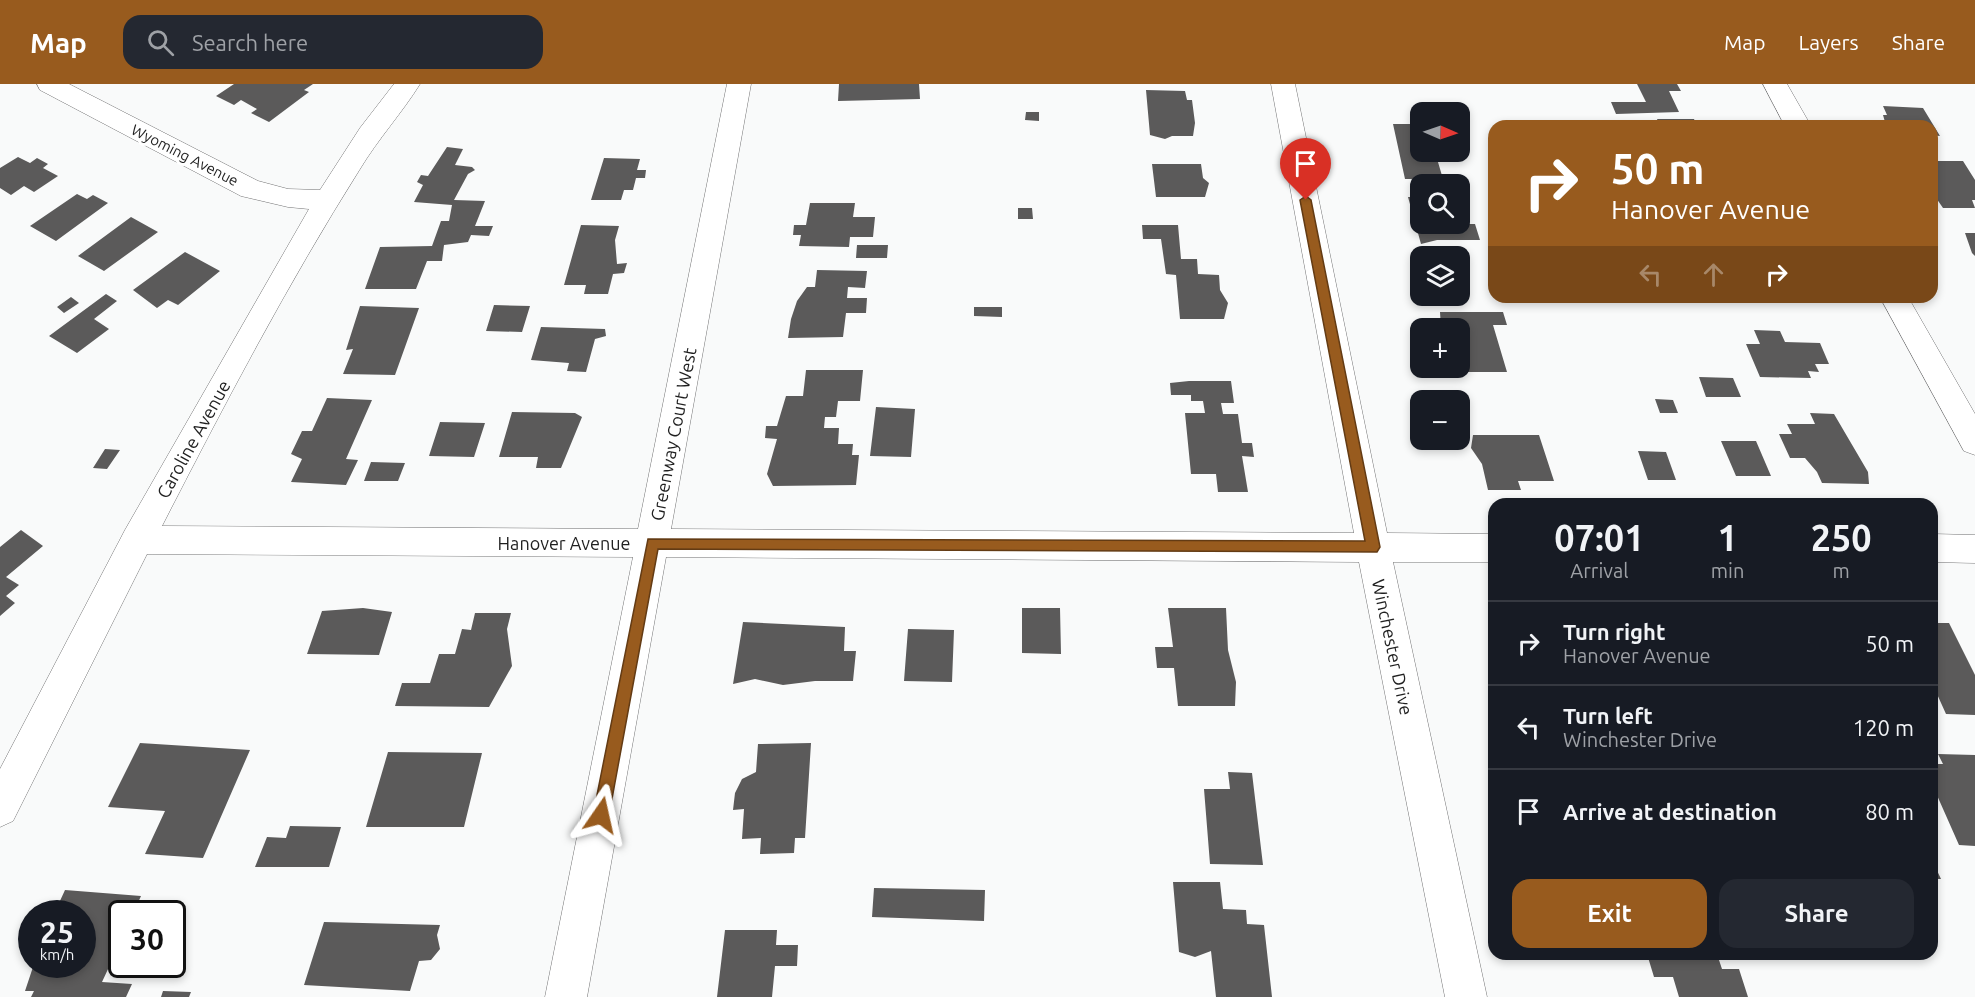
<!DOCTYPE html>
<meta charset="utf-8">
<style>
body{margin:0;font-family:Ubuntu,sans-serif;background:#242831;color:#f1f3f6;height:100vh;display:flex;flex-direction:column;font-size:22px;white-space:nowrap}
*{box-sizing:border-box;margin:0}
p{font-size:20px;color:#9ea1a6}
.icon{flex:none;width:33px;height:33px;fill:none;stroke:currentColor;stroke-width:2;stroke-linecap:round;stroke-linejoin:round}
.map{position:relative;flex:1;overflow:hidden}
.drawer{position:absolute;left:1488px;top:414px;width:450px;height:462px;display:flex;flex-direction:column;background:#171b24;border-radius:18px;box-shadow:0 3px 9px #0003}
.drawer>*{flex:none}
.guide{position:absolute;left:1488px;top:36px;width:450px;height:183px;border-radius:18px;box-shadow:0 3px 9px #0003;background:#985b1e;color:#fff;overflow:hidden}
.needle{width:39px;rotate:92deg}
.buttons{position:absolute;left:1410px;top:18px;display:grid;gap:12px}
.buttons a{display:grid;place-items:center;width:60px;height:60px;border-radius:12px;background:#171b24;box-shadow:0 3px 9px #0003;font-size:30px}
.speed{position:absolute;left:18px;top:816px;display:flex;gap:12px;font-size:30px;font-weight:700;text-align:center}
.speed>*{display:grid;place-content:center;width:78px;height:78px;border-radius:50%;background:#171b24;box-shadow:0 3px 9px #0003;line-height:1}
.speed small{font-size:15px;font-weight:400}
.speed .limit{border:3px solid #111;border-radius:9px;background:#fff;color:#111}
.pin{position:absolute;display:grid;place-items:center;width:51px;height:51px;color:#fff;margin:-62px -26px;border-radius:50% 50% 50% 0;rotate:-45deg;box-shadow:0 0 6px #0007}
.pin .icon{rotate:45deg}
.me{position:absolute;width:66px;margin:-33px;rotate:11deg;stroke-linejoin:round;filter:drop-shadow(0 0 4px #0008)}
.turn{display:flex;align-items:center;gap:21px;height:126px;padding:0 24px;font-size:27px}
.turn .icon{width:78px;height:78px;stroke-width:2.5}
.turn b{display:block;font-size:42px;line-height:51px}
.lanes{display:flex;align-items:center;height:57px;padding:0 24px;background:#0003;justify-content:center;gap:30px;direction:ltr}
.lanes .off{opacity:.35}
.eta{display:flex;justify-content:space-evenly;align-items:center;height:102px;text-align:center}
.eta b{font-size:36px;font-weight:700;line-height:42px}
.cta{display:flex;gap:12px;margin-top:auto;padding:12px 24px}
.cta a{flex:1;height:69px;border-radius:18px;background:#985b1e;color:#fff;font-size:24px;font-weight:700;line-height:69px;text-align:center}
.cta a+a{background:#242831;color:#f1f3f6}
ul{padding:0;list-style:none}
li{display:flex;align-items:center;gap:18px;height:84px;padding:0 24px;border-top:2px solid #363941}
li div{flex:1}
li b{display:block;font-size:22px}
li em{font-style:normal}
header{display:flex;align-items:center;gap:36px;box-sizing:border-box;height:84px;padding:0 30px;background:#985b1e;color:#fff}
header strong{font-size:28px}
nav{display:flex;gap:33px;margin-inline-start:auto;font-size:21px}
.search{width:420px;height:54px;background:#242831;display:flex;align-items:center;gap:15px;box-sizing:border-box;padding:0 21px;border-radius:18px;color:#9ea1a6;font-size:22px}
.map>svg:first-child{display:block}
.building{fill:#5b5a5a}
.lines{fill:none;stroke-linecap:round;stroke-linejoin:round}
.minor-casing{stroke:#747475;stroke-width:1}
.minor{fill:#fff;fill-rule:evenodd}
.route{fill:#985b1e;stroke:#633b14;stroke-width:1.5}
.labels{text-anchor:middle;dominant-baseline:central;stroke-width:6;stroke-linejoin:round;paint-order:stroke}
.far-street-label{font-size:15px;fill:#1f1f1f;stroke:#fff}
.street-label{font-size:18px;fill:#1f1f1f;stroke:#fff}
</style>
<header>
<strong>Map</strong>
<div class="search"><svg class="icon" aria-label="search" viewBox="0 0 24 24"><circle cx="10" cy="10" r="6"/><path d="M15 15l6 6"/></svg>Search here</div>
<nav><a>Map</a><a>Layers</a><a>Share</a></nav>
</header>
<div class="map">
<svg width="1975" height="913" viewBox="0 0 1975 913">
<rect width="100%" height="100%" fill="#f9fafa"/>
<!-- building -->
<path class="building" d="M234 0H313L304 6 309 8 269 38 251 29 257 25 241 16 234 21 216 12Z
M839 0H919L920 15 838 17Z
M1637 0H1677L1681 7H1669L1679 28 1616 30 1611 18H1646Z
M1146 6 1185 7 1187 16H1192L1195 39 1193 52H1172L1165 55 1150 51Z
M1883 22 1923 24 1940 52 1932 51V42H1893L1892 39 1885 38 1883 31H1887Z
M1026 28H1039V37L1025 36Z
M1657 35H1694L1697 42H1660Z
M1393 40H1415L1420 53V68H1435L1443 95H1405Z
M447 63 463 65 455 81 472 83 475 86 468 90 454 116 485 117 475 142H493L489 152 471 151 468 158 444 161 442 177H427L416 205H365L380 163 432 162 441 137H449L452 121 414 118 423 101 417 98 421 91 428 92Z
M18 73 30 79 37 74 48 80 43 84 58 92 34 108 24 102 11 111 0 104V84Z
M604 74 640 75 637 86H646L645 94H636L633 106H624L621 116H591Z
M1932 77H1963L1975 96V116H1972L1975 124H1943L1932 108Z
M1152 80H1201L1203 94 1209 99 1205 113H1156Z
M77 110 87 115 93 111 108 119 56 157 30 142Z
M1408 113H1420V140H1460V132L1462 140H1475L1480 156H1437L1421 160Z
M810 119H855L853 133H875L873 153H850L849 163 799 162 801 151H793L794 141H806Z
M1018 124H1032L1033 135H1018Z
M131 133 158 148 104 187 78 172Z
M581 141 619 142 615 156 617 180 627 179 624 189 613 190 608 210H584L586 201H564Z
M1142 141H1178L1181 175H1197L1198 190 1219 191 1220 206 1228 219 1224 235H1180L1176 191 1166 190 1161 155H1143Z
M1965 149H1975V172L1972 169Z
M857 161H888L887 174H856Z
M185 168 220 187 178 221 168 216 157 224 133 206Z
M817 186 867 187 865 204 848 203 847 214H867L866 229H846L843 253 788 254 791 235 797 217 807 203H815Z
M106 210 117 217 94 235 109 245 77 269 49 252Z
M71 213 79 219 64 229 57 223Z
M494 221 530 222 522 248 486 247Z
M360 222 419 224 395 291 343 290 353 265 346 266Z
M974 223H1002V233L974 232Z
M1440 228H1503L1507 241H1493L1507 288H1457L1455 284H1460V244H1441Z
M541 243 605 245 606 252 595 255 586 288 567 287 569 279 531 276Z
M1754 246 1780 247 1785 258 1820 259 1829 280H1815L1819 288 1808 287 1811 294 1760 293 1746 260H1760Z
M806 286H863L860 317H838L836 333H825L824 344H839L838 360H853L852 371H859L856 401 773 402 767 390 777 355 765 354 766 342H777L786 312H803Z
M1699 293 1733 294 1741 313H1706Z
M1189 297H1231L1234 319H1221L1223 330H1238L1242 359H1252L1254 373 1242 372 1248 408H1218L1216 390H1191L1185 329H1205L1203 317H1191V311H1171L1170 299Z
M327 314 372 316 346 375 358 376 346 401 291 398 302 375 291 370 302 347H312Z
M1655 315 1673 316 1678 329H1660Z
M876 323 915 325 911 373 870 372Z
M512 328 575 329 582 333 561 384H536L538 373H499Z
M1810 329 1834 330 1868 388 1869 400 1822 399 1817 388 1805 374H1790L1779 350H1792L1787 340H1815Z
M440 338 485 339 474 373 429 372Z
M1473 351H1539L1554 397H1518L1521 406H1488L1482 380 1471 364Z
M1721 357H1756L1771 392H1736Z
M105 365 120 366 107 385 93 384Z
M1638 367 1666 368 1676 396H1648Z
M371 378 405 379 398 397H364Z
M21 446 43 462 6 493 19 501 6 512 15 519 0 532V463Z
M363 524 392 528 379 571 307 570 322 527Z
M1022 524H1060L1061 570 1022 569Z
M1168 524H1226L1228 566 1236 598 1235 622H1178L1174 584H1157L1155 563H1173Z
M475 529H511L507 545 512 582 489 623 395 622 402 599H430L439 570H455L462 545 471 546Z
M743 538 845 543 844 567H856L853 597H815L783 601 755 595 733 600Z
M1932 539H1949L1975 591V631L1946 630 1932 599Z
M908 545 954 546 952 598 904 597Z
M140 659 250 666 203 774 145 770 165 727 108 723Z
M811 659 805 754H795L794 769 760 770 761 754 742 755 744 725 733 726 735 709 742 695 756 688 758 660Z
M388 668 482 669 464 743H366Z
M1938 670 1975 671V762L1959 761 1932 700V680H1943Z
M1228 688 1252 689 1263 781 1210 780 1204 705H1230Z
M290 742 341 743 329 783H255L267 753 286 754Z
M1932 776 1941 795H1932Z
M1173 798H1220L1223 825 1246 826 1247 840 1264 841 1272 913H1216L1211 867 1195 873 1179 868Z
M874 804 985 806 984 837 872 833Z
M65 806 141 812 133 830H122V855L102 898 132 900 126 913H31L34 907H25L34 880H82V830H54Z
M324 838 440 841 437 851 440 865 431 876 419 877 410 907 304 901Z
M725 846H777L776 861H798L797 882H775L772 913H717Z
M1647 870H1717L1722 885H1739L1748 913H1679L1673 893H1654Z
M163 907 191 908 189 913H161Z"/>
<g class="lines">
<!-- minor casing -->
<g class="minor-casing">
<path id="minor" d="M37 0H69L258 97 288 105 320 106 360 44 394 0H420C402 29 378 55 360 85 288 199 224 321 162 442L638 445 727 0H751L671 445 1354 449 1271 0H1295L1387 449 1494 450V478H1393L1487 913H1445L1359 478 666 473 587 913H545L633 473 147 470 13 737 0 743V685L125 446 309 125 288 123 241 112 40 6Z
M1763 0H1787L1811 42H1785Z
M1880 213H1908L1975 330V371L1964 367Z
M1932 450 1975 451V479L1932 478Z"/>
</g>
<!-- minor -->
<use href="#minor" class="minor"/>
</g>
<!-- route -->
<path class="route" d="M1306 112 1311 116 1380 463 1377 468 658 465 609 731 606 737 601 739 595 737 593 731 648 455 1365 457 1300 116Z"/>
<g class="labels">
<!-- far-street labels -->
<g class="far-street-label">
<text transform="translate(185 71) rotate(27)">Wyoming Avenue</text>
</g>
<!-- street labels -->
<g class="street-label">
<text transform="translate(673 350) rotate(-79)">Greenway Court West</text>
<text transform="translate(193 355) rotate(-61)">Caroline Avenue</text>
<text x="564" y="459">Hanover Avenue</text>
<text transform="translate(1393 563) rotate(78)">Winchester Drive</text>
</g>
</g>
</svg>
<div class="buttons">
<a><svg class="needle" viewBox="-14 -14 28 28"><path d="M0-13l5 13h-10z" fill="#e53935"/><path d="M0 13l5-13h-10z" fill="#9ea1a6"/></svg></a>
<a><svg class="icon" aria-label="search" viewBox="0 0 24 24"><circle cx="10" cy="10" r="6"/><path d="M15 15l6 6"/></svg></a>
<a><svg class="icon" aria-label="layers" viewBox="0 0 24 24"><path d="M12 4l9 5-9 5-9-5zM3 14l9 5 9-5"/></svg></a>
<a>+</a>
<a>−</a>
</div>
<div class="speed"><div>25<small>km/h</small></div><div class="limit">30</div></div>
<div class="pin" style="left:1306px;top:116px;background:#d93025"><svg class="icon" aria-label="arrive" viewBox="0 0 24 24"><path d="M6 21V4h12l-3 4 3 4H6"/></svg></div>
<svg class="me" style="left:601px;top:731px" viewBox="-20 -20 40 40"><path d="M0-17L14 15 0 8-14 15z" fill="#985b1e" stroke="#fff" stroke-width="4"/></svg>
<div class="guide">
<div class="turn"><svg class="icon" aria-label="right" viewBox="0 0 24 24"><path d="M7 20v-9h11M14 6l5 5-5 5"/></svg><div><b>50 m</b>Hanover Avenue</div></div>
<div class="lanes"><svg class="icon off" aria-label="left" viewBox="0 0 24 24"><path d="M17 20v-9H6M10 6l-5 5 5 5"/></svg><svg class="icon off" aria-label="ahead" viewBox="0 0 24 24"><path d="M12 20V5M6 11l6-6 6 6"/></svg><svg class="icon" aria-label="right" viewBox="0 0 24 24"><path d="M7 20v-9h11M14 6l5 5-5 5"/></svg></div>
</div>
<section class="drawer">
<div class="eta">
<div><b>07:01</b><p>Arrival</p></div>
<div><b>1</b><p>min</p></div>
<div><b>250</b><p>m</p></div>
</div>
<ul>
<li><svg class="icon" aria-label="right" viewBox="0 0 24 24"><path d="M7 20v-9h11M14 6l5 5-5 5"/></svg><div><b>Turn right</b><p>Hanover Avenue</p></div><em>50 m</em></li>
<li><svg class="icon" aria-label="left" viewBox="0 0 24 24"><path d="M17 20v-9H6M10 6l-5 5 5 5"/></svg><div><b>Turn left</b><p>Winchester Drive</p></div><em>120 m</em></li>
<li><svg class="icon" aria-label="arrive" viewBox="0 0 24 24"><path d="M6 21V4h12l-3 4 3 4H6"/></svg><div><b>Arrive at destination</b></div><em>80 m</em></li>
</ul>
<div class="cta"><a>Exit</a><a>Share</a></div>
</section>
</div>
